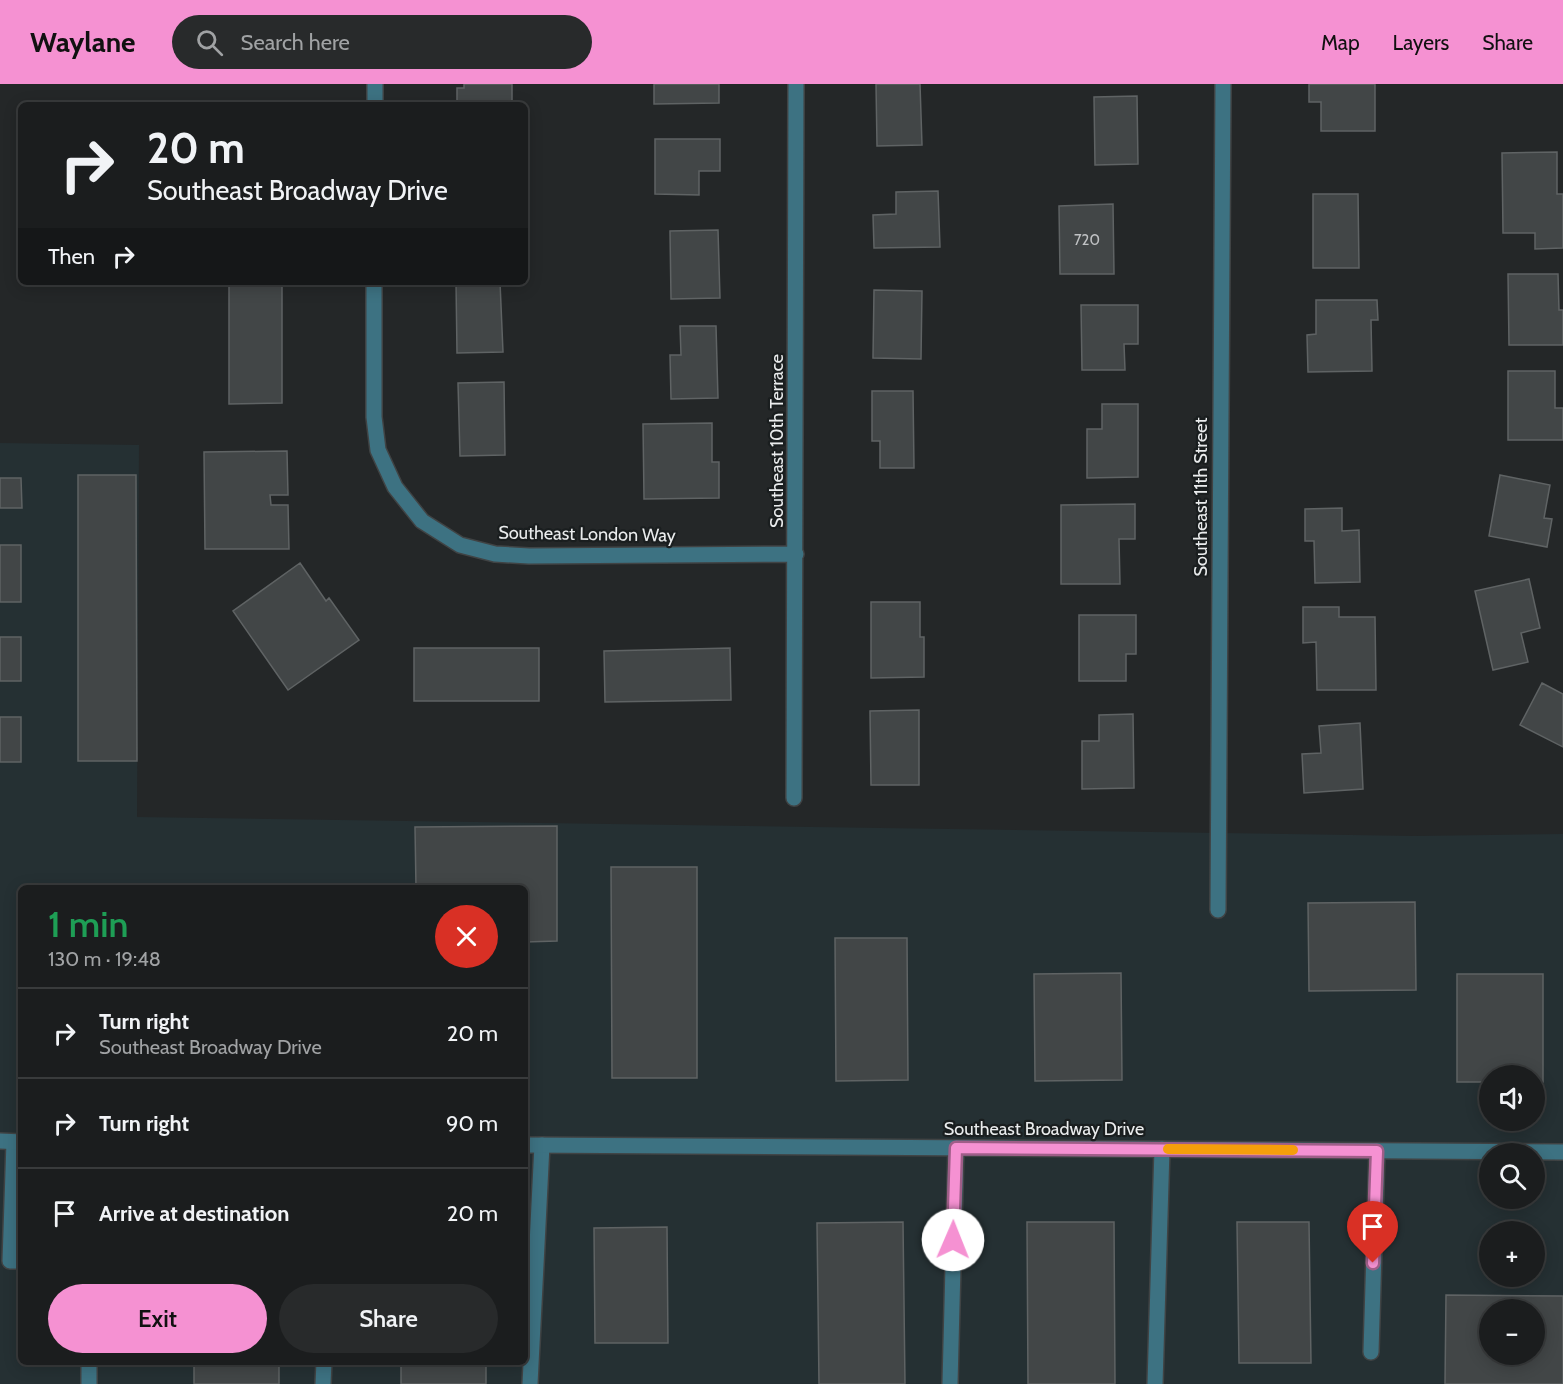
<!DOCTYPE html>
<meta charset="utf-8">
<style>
body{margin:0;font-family:Cabin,sans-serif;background:#282a2b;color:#f1f3f6;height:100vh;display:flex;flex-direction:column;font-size:22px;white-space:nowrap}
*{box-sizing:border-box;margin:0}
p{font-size:20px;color:#a0a2a4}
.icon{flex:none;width:33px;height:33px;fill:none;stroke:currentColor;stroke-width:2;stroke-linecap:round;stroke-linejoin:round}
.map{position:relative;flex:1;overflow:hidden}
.drawer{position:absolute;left:18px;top:801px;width:510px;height:480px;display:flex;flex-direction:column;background:#1b1d1e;border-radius:9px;box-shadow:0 3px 15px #0003,0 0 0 2px #393b3c}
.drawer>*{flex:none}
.hud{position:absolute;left:18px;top:18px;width:510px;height:183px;border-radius:9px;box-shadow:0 3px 15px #0003,0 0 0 2px #393b3c;background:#1b1d1e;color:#f1f3f6;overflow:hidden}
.controls{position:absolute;left:1479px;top:981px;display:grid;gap:12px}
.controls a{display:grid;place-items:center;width:66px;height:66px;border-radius:50%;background:#1b1d1e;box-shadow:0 3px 15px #0003,0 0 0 2px #393b3c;font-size:30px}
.pin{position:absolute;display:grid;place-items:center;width:51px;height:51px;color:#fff;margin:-62px -26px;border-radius:50% 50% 50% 0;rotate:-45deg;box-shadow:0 0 6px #0007}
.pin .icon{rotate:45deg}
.me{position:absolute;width:66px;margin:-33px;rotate:1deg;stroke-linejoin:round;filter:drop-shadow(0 0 4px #0008)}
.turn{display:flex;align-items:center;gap:21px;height:126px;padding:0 30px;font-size:27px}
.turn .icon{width:78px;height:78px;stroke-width:2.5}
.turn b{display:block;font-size:42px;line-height:51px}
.then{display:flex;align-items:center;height:57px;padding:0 30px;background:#0003;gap:12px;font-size:22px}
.round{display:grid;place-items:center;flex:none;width:63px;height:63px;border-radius:32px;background:#282a2b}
.head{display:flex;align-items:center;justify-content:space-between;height:102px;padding:0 30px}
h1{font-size:36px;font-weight:600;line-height:45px;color:#1e9e55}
.cta{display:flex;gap:12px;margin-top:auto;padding:12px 30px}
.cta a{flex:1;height:69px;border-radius:36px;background:#f591d2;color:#111;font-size:24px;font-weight:600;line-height:69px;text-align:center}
.cta a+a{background:#282a2b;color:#f1f3f6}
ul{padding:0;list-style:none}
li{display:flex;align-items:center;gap:18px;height:90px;padding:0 30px;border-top:2px solid #393b3c}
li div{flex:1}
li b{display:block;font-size:22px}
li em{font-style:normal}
header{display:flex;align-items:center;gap:36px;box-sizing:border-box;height:84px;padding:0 30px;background:#f591d2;color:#111}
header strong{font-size:28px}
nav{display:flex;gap:33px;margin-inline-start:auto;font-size:21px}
.search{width:420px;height:54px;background:#282a2b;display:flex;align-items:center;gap:15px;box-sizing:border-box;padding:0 21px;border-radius:33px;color:#a0a2a4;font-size:22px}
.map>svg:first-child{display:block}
.built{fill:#253033;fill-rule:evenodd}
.building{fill:#424647;stroke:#5f6364;stroke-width:1.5;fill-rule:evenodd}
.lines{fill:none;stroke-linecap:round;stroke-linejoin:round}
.lane-casing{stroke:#404344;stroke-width:18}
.street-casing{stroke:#404344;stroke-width:18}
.lane{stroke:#3d7282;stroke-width:15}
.street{stroke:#3d7282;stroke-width:15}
.route-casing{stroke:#9f5e88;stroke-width:15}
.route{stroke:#f591d2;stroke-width:10}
.slow{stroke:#f59e0b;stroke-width:10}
.labels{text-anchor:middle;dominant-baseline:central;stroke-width:4.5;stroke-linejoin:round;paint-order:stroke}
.number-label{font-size:15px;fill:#c0c2c4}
.street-label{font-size:18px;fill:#eaeced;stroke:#1a1e1f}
</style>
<header>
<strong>Waylane</strong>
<div class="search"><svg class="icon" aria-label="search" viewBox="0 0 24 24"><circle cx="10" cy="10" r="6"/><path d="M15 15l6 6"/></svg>Search here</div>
<nav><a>Map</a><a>Layers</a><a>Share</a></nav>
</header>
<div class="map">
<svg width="1563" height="1300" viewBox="0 0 1563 1300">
<rect width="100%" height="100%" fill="#242728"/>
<!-- built -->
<path class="built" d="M0 359 139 361 137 733 1415 752 1563 750V1300H0ZM21 804H525V1278H21ZM1490 992H1534V1036H1490ZM1490 1070H1534V1114H1490ZM1490 1148H1534V1192H1490ZM1490 1226H1534V1270H1490Z"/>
<!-- building -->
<path class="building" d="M464 0H512V21H457V4H464Z
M654 0H719V19L654 20Z
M876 0H920L922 61 877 62Z
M1309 0H1375V47H1321V18H1309Z
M1137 12 1138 80 1095 81 1094 13Z
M655 55H720V87H699V111L655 110Z
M1557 68V110H1563V164L1535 165V149H1503L1502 69Z
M938 107 940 163 874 164 873 131 896 130V108Z
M1313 110H1358L1359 184H1313Z
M1113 120 1114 190H1060L1059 122Z
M718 146 720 214 671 215 670 147Z
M1508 190H1558L1559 226H1563V261H1509Z
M229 198H282V319L229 320Z
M456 198H500L503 268 457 269Z
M874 206 922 207 921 275 873 274Z
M1316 216H1377L1378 236H1371L1372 287 1308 288 1307 251 1316 250Z
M1081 221H1138V260H1124L1125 286H1082Z
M680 242H716L718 314 671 315 670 271H681Z
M1508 287H1555V324H1563V356H1508Z
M504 298 505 371 460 372 458 299Z
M872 307H913L914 384H880V357H872Z
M1102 320H1138V393L1087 394V345H1102Z
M712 339V378H719V414L644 415 643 340Z
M287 367 288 411H270L271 421H288L289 465H205L204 368Z
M78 391H136L137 677H78Z
M1500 391 1550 401 1544 434 1552 435 1547 463 1489 452Z
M0 394H21L22 424H0Z
M1135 420V455H1119L1120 500H1061V421Z
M1342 424V447L1359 446 1360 498 1315 499 1314 457H1305V425Z
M0 461H21V518H0Z
M300 479 326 517 329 514 359 556 288 606 233 527Z
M1529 495 1540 544 1521 549 1528 578 1493 586 1475 507Z
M871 518H920V553H924V593L871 594Z
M1303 523H1339V533H1375L1376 606H1317L1316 558 1303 559Z
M1079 531H1136V570H1126V597H1079Z
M0 553H21V597H0Z
M414 564H539V617H414Z
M730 564 731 616 605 618 604 567Z
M1542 599 1563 610V663L1520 641Z
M919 626V701H871L870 627Z
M1133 630 1134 704 1082 705V657H1099V631Z
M0 633H21V678H0Z
M1360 639 1363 705 1304 709 1302 670 1321 669 1319 642Z
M557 742V857L525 858V804H416L415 743Z
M611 783H697V994H612Z
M1415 818 1416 906 1309 907 1308 819Z
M835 854H907L908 996 836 997Z
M1121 889 1122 996 1035 997 1034 890Z
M1457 890H1543V998H1534V992H1490V998H1457Z
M903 1138 905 1300H819L817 1139Z
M1027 1138H1114L1115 1300H1028Z
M1237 1138H1309L1311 1279H1239Z
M667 1143 668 1259H595L594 1144Z
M1446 1211 1563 1212V1300H1445ZM1490 1226H1534V1270H1490Z
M194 1278H279V1300H194Z
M401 1278H486V1300H401Z"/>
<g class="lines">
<!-- lane casing -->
<g class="lane-casing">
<path id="lane" d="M14 1058 10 1177H21
M1371 1268 1377 1067
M89 1300V1278
M323 1300 324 1278
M530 1300 542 1061
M950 1300 956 1064
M1155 1300 1162 1065"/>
</g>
<!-- street casing -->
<g class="street-casing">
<path id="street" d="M375 21V0
M374 198V333L378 366 395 403 422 437 460 461 495 470 529 472 796 470
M794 714 796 0
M1218 826 1223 0
M0 1057 21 1058
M525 1061 1563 1068"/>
</g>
<!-- lane -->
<use href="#lane" class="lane"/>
<!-- street -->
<use href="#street" class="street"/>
</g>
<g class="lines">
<!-- route casing -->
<g class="route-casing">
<path id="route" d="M953 1156 956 1064 1377 1067 1373 1179"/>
</g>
<!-- route -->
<use href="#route" class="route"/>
<!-- slow -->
<path class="slow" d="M1168 1065 1293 1066"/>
</g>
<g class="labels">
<!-- number labels -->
<g class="number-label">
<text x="1087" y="156">720</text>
</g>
<!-- street labels -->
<g class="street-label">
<text transform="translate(777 357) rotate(-90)">Southeast 10th Terrace</text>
<text transform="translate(1201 413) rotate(-90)">Southeast 11th Street</text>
<text transform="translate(587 450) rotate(1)">Southeast London Way</text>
<text x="1044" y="1045">Southeast Broadway Drive</text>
</g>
</g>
</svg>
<div class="controls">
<a><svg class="icon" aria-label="sound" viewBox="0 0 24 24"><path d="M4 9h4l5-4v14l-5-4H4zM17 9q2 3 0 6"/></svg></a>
<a><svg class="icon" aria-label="search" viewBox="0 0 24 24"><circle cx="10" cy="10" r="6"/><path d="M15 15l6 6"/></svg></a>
<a>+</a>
<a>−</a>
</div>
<div class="pin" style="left:1373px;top:1179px;background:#d93025"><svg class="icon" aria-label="arrive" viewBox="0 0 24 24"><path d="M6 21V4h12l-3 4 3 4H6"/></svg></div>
<svg class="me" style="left:953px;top:1156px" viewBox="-20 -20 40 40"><circle r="19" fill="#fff"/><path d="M0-13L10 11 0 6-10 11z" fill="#f591d2"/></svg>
<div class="hud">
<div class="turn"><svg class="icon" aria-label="right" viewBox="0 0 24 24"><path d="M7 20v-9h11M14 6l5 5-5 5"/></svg><div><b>20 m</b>Southeast Broadway Drive</div></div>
<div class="then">Then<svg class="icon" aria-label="right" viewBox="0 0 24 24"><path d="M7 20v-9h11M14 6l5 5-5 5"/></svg></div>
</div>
<section class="drawer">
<div class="head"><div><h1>1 min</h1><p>130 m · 19:48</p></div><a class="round" style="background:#d93025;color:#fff"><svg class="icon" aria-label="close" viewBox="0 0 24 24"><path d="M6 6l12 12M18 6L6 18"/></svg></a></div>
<ul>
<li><svg class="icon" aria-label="right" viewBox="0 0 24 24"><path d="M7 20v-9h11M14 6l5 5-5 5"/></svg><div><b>Turn right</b><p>Southeast Broadway Drive</p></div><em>20 m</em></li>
<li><svg class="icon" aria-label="right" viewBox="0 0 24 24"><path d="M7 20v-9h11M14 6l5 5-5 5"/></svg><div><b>Turn right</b></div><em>90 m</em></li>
<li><svg class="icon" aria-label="arrive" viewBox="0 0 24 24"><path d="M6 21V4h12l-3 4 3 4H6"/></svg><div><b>Arrive at destination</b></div><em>20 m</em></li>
</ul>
<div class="cta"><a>Exit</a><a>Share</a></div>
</section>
</div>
